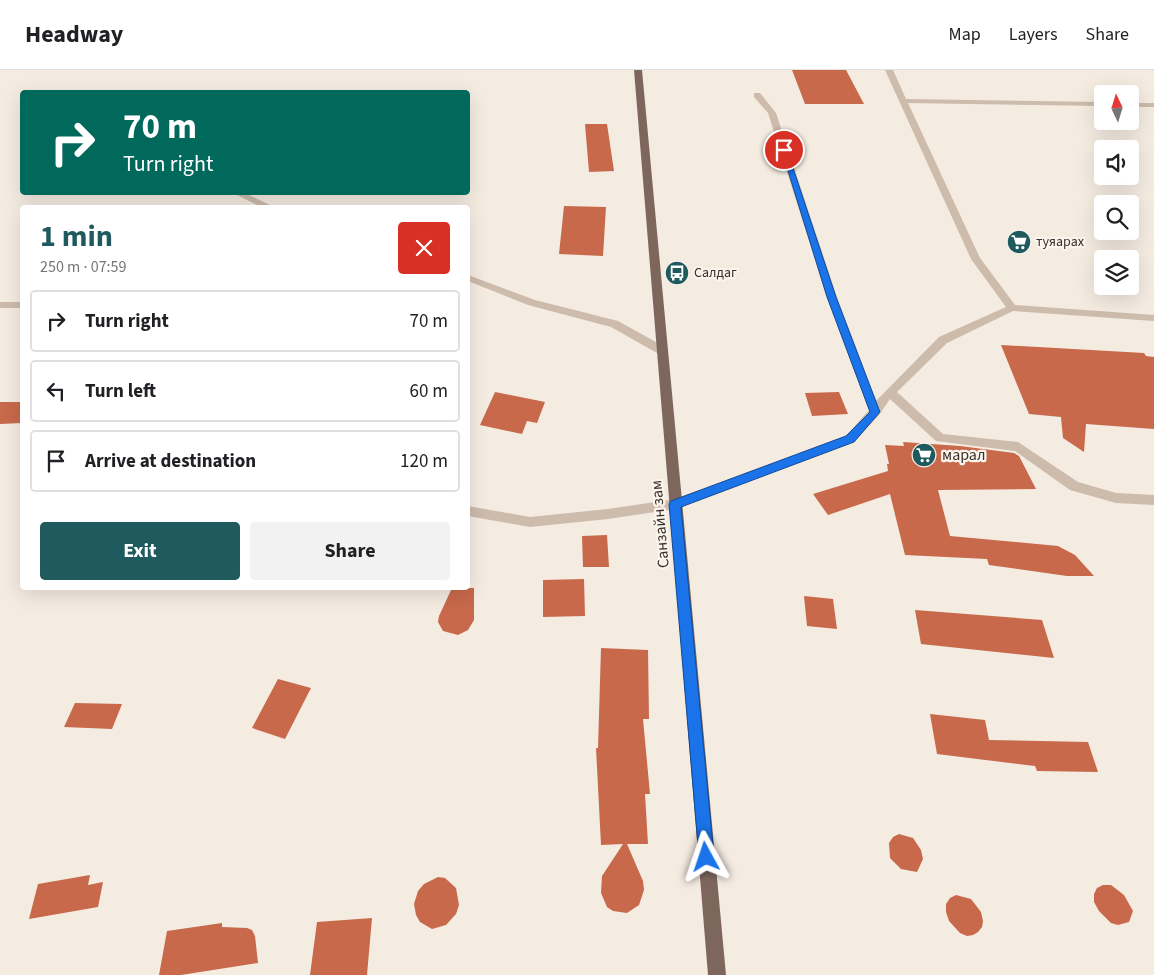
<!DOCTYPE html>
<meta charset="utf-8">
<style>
body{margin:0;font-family:"Source Sans 3",sans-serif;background:#f2f2f2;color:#202124;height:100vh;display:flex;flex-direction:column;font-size:19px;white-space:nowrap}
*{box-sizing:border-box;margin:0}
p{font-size:16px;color:#757577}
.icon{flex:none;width:28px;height:28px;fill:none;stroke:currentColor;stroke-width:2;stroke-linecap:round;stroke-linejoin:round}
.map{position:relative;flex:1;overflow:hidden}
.side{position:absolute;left:20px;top:135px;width:450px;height:385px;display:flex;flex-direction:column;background:#fff;border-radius:5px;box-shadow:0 5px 20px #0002}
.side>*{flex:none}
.banner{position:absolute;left:20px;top:20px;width:450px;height:105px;border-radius:5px;box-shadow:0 5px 20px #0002;background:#00695c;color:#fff;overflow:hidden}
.needle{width:32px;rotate:356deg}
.controls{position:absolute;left:1094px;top:15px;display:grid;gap:10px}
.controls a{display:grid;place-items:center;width:45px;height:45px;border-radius:5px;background:#fff;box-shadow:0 5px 20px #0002;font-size:25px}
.pin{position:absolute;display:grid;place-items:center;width:42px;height:42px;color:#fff;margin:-21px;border:2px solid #fff;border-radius:50%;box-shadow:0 1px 5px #0007}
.me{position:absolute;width:55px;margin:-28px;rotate:355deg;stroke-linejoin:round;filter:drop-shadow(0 0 4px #0008)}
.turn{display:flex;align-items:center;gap:18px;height:105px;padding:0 20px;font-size:22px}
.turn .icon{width:65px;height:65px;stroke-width:2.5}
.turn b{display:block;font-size:35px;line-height:42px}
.round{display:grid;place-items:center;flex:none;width:52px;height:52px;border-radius:5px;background:#f2f2f2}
.overview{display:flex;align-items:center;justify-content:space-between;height:85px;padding:0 20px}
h1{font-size:30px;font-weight:700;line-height:38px;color:#1f5a5e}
.button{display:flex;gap:10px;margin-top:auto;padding:10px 20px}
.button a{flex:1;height:58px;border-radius:5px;background:#1f5a5e;color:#fff;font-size:20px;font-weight:700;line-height:58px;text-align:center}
.button a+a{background:#f2f2f2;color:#202124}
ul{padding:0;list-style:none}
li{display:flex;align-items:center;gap:15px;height:62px;margin:0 10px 8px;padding:0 10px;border:2px solid #e0e0e0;border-radius:5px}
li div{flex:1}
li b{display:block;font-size:19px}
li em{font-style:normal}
header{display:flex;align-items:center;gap:30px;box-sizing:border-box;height:70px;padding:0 25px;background:#fff;border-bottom:1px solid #e0e0e0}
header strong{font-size:24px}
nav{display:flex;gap:28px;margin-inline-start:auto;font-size:18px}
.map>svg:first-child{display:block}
.building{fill:#c8694b}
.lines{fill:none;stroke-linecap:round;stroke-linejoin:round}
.minor{fill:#cdbbac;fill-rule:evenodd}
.major{fill:#7d675c;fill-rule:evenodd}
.route{fill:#1a73e8;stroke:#114b97}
.labels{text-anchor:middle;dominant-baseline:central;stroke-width:4.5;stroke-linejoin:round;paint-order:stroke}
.far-poi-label{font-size:14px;fill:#3b302b;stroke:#fbf5ee;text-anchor:start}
.poi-label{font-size:16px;fill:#3b302b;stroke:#fbf5ee;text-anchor:start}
.street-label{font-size:16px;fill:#3b302b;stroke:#fbf5ee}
</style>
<header>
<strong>Headway</strong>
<nav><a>Map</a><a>Layers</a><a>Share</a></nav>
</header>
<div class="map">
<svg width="1154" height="905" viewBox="0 0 1154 905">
<rect width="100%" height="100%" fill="#f4ebe1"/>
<!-- building -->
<path class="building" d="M792 0H846L864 34H805Z
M585 54H607L614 101 589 102Z
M564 136 606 137 603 186 559 184Z
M1001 275 1144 283 1146 286 1154 287V359L1086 354 1084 382 1063 368 1061 347 1029 344Z
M495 322 545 332 537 353 527 351 522 364 480 355Z
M839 322 848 344 812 346 805 323Z
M0 332H22V353L0 354Z
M903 372 960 376 1014 383 1019 386 1036 419 938 420 950 466 1058 476 1075 485 1094 506H1067L989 495 987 489 905 485 890 424 828 445 813 424 888 401 887 394H889L885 375 904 376Z
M607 465 609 497H583L582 466Z
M584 509 585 546 543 547V510Z
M452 518H474V550L468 560 458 565 443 561 438 552 439 546Z
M804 526 833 529 837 559 807 556Z
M915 540 1042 550 1054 588 921 574Z
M601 578 648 580 649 649H643L650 724H645L648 774H627L643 811 644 820 639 835 627 843 613 841 607 837 601 823 602 806 623 774 601 775 596 678H598Z
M278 609 311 618 285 669 252 658Z
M75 633 122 634 112 659 64 657Z
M930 644 985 650 989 670 1088 672 1098 702 1037 701 1035 696 937 684Z
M899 764 913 768 921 780 923 789 917 802 901 799 890 788 889 773 893 767Z
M90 805 88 815 103 812 98 837 29 849 38 814Z
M438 807 445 808 456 818 459 835 456 844 446 855 432 859 420 852 416 845 414 834 418 821 424 814Z
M1103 815H1111L1124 825 1133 841 1129 852 1118 855 1111 853 1099 841 1094 832V824L1097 818Z
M956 825 971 829 981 842 983 851 982 857 978 862 973 865 967 866 960 863 949 851 946 842V834L950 828Z
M372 848 367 905H310L317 852Z
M222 853V857L247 858 252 860 255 866 258 893 181 905H159L167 861Z"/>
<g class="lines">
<!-- minor -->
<path class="minor" d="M885 0H893L906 29 1102 32V36L908 33 980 188 1015 235 1154 245V251L1013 241 947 273 897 322 943 364 1018 372 1078 412 1116 423 1154 425V435L1116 433 1070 420 1015 381 936 371 890 329 879 345 854 372 675 439 608 449 530 457 468 446V436L530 447 608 439 675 429 846 366 869 340 827 227 768 43 754 27V23H760L776 43 837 227 876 331 939 267 1006 237 971 189Z
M1130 33H1154V37H1130Z
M231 122H243L276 138H263Z
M468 205 535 230 618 251 665 277 666 280 661 284 657 283 611 257 528 235 468 211Z
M0 232H22V238H0Z"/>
<!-- major -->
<path class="major" d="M634 0H642L726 905H708Z"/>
</g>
<!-- route -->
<path class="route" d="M781 78 787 80 836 227 880 342 854 372 681 437 714 787 711 793 706 795 701 793 699 787 669 434 671 431 846 366 870 342 827 227Z"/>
<!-- icons -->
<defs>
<g id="supermarket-disc" transform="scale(1.25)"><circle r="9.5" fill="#1f5a5e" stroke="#fbf5ee"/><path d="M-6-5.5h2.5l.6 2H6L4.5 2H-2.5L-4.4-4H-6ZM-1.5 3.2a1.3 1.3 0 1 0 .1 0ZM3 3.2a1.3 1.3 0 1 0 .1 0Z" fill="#fff"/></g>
<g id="bus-disc" transform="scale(1.25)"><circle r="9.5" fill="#1f5a5e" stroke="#fbf5ee"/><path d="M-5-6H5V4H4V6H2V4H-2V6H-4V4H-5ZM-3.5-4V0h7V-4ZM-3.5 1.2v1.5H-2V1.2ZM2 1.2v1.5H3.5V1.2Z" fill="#fff"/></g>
</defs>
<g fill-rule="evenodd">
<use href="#supermarket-disc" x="1019" y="172"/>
<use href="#bus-disc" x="677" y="203"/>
<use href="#supermarket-disc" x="924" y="385"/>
</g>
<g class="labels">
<!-- far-poi labels -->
<g class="far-poi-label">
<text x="1036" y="172">туяарах</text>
<text x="694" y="203">Салдаг</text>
</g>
<!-- poi labels -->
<g class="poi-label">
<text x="942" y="385">марал</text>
</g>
<!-- street labels -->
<g class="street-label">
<text transform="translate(660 454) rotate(-95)">Санзайн зам</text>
</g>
</g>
</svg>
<div class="controls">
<a><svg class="needle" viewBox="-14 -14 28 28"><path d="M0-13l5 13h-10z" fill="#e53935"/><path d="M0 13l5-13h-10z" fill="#757577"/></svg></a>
<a><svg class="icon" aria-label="sound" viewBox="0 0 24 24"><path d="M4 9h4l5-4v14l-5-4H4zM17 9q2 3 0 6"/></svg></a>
<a><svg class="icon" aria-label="search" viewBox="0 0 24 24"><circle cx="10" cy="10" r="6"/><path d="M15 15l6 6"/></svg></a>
<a><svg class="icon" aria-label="layers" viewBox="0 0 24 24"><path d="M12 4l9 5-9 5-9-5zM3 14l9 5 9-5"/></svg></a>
</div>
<div class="pin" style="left:784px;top:80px;background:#d93025"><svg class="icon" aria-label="arrive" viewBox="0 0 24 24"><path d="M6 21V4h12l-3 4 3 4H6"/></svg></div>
<svg class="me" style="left:706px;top:787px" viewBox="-20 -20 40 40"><path d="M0-17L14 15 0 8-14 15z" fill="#1a73e8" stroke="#fff" stroke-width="4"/></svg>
<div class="banner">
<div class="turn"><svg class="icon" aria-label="right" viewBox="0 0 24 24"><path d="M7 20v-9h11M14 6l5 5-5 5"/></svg><div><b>70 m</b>Turn right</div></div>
</div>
<section class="side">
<div class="overview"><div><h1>1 min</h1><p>250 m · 07:59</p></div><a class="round" style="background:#d93025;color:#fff"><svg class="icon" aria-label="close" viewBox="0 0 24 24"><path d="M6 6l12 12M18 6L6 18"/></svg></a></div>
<ul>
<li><svg class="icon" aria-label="right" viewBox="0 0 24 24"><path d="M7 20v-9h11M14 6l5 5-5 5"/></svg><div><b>Turn right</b></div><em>70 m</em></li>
<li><svg class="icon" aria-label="left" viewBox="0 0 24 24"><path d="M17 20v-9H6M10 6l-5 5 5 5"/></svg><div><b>Turn left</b></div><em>60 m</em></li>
<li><svg class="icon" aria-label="arrive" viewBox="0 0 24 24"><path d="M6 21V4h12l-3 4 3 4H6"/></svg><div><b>Arrive at destination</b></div><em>120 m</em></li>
</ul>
<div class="button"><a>Exit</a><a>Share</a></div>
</section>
</div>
